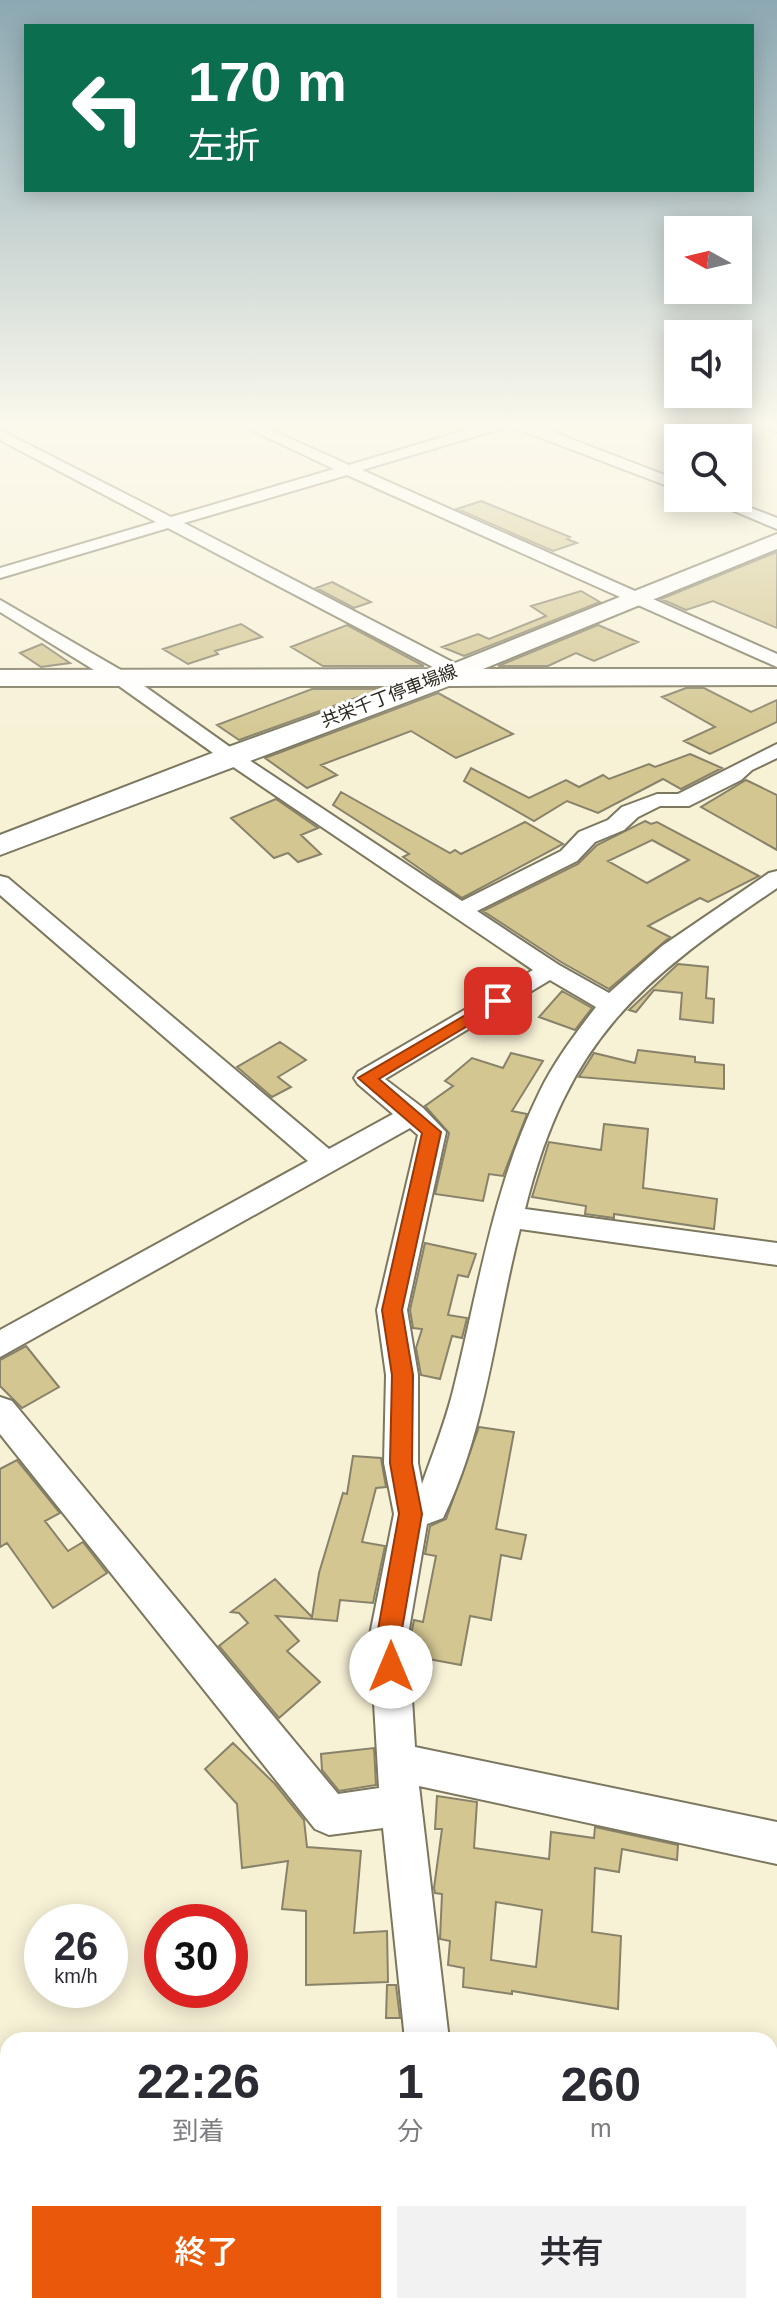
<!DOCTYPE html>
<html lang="ja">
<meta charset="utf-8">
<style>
body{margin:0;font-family:Arial,"Noto Sans JP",sans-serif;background:#f2f2f3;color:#2b2b33;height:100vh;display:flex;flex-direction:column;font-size:30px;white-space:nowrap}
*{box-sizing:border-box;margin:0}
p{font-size:26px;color:#7c7c81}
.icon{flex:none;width:44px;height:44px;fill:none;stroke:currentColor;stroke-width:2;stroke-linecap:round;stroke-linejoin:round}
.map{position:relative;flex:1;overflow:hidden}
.panel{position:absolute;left:0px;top:2032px;width:778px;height:282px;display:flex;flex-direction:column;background:#fff;border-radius:24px 24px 0 0;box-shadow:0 4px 20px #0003}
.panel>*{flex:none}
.top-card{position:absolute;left:24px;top:24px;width:730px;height:168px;border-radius:0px;box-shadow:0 4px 20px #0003;background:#0b6e4f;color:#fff;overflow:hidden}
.needle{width:52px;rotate:278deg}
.tools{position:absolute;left:664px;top:216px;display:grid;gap:16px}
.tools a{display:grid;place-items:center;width:88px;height:88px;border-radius:0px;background:#fff;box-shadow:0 4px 20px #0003;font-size:40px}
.speed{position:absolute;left:24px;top:1904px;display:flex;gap:16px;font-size:40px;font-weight:700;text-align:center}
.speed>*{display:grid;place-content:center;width:104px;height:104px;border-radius:50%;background:#fff;box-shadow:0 4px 20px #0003;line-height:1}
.speed small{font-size:20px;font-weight:400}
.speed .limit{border:12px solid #d22;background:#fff;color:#111}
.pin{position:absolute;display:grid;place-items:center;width:68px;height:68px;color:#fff;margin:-34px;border-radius:16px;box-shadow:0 4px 12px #0006}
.me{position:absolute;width:88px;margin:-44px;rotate:0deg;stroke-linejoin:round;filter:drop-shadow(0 0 6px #0008)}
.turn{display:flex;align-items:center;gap:28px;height:168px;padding:0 32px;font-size:36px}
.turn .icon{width:104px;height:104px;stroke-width:2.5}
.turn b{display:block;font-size:56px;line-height:68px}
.eta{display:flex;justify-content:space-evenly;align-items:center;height:136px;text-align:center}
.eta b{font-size:48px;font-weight:600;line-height:56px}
.action{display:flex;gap:16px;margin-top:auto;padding:16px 32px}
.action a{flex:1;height:92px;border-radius:0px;background:#ea580c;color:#fff;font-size:32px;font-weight:600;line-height:92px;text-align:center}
.action a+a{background:#f2f2f3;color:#2b2b33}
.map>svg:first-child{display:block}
.building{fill:#d3c691;stroke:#88826a;stroke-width:2;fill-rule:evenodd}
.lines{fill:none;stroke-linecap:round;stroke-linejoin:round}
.street-casing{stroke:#7c775f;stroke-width:4}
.secondary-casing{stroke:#7c775f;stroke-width:4}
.street{fill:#fff;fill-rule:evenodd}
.secondary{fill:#fff;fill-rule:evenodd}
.route{fill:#ea580c;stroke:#983908;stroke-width:2}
.labels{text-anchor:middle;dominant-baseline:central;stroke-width:6;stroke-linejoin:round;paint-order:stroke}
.far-street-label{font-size:18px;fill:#2b281e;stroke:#fff}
</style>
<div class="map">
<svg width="777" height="2313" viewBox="0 0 777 2313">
<rect width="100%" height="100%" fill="#f7f1d6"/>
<!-- building -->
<path class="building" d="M481 501 570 537 567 539 577 543 553 551 457 509Z
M777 552V628L713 601 686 610 661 599Z
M332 582 371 602 354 608 316 588Z
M581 591 600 602 464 656 442 647 478 634 489 639 546 616 531 606Z
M241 624 262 637 215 651 218 654 188 664 163 649Z
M347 625 424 666H323L291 647Z
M598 625 638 642 594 661 576 653 548 666H498Z
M42 644 70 663 41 667 20 653Z
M686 688H704L751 712 777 700V722L710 754 684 741 715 727 662 697Z
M312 689H381L239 740 217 725Z
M438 693 513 734 456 758 411 731 321 765 337 775 307 788 265 758Z
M690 754 722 768 681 789 663 779 598 813 567 801 534 821 464 781 471 768 529 798 566 780 579 787 603 775 609 779 649 764 655 767Z
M746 780 777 795V850L701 807Z
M341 792 450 853 455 850 461 854 525 822 563 844 462 898 403 857 409 854 333 805Z
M276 799 318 828 301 835 321 854 298 862 288 853 274 858 231 818Z
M645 821 651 824 657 822 759 876 708 902 700 898 648 926 670 937 609 989 561 962 483 911 578 864 597 845ZM652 840 689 860 647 883 608 861Z
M678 964 708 967 706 998 714 999 713 1023 680 1019 682 993 654 990 636 1012 629 1010Z
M562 991 592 1008 575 1030 539 1017Z
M280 1042 306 1060 278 1077 291 1087 272 1097 237 1067Z
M638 1050 695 1057V1062L724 1065V1089L579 1077 594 1053 635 1063Z
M511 1053 543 1061 512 1111 527 1114 503 1176 489 1174 483 1201 435 1194 449 1133 425 1106 453 1086 445 1081 472 1058 503 1068Z
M604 1124 648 1129 643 1188 717 1199 714 1229 614 1214V1218L585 1214 586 1206 532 1197 549 1142 601 1150Z
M425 1243 476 1254 468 1277 458 1275 448 1315 467 1318 462 1338 452 1336 440 1379 421 1375 416 1348 422 1329 413 1328 410 1310Z
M26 1346 59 1387 22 1408 0 1386V1360Z
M479 1427 514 1432 496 1529 526 1535 521 1559 501 1555 491 1620 470 1616 461 1665 412 1656 411 1635 414 1620 423 1622 436 1556 425 1554 430 1526 446 1519Z
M353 1456 381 1458 386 1487 376 1488 362 1542 385 1546 373 1603 340 1600 337 1621 276 1616 299 1641 287 1651 320 1682 279 1718 219 1646 248 1623 239 1613 231 1612 275 1579 312 1617 319 1573 343 1493 347 1494Z
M17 1460 60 1513 45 1521 68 1551 83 1542 107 1573 53 1608 7 1543 0 1547V1469Z
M233 1743 275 1784 304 1820 307 1847 361 1851 354 1933 387 1931 388 1982 306 1985V1911L282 1909 288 1861 242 1868 237 1804 205 1769Z
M374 1748 376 1785 339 1791 322 1770 321 1754Z
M437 1796 477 1802 474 1848 549 1859 551 1832 594 1838 595 1827 678 1845 677 1860 622 1849 619 1872 595 1868 592 1932 621 1936 618 2009 512 1991V1994L463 1987 464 1968 448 1965 450 1941 440 1939 442 1894 435 1893 434 1888 442 1829H435ZM496 1902 542 1910 536 1967 491 1960Z
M387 1985H396L400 2018H386Z"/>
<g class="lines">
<!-- street casing -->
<g class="street-casing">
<path id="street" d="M232 421H251L349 465 496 421H524L678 480V490L510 426 362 470 777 654V667L347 475 184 523 462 667 464 671 462 675H448L168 528 0 578V568L156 522 0 440V430L171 517 334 469Z
M703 498H725L777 518V529Z
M0 600 126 673 237 752 462 901 561 851 579 832 608 820 622 807 657 794H678L777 744V758L752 770 741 780 689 806H660L638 817 624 830 595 842 577 861 477 911 559 965 609 993 662 946 769 873 777 871V888C637 983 568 1039 525 1209L777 1243V1265L520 1229C495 1325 487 1428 443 1518L427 1524 408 1635 415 1747 777 1822V1864L419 1786 449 2040H405L383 1828 329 1835 315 1829 0 1434V1397L12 1401 338 1794 379 1788 370 1635 394 1514 384 1463 386 1375 377 1310 418 1135 410 1128 0 1357V1330L308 1161 0 895V876L8 878 329 1149 393 1114 358 1084 354 1078 358 1072 533 970 223 760 112 681 0 612ZM550 980 596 1007C575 1034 554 1062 539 1093 493 1187 478 1291 453 1391 445 1423 433 1453 422 1484L418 1463V1375L407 1310 446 1132 423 1108 385 1079Z
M276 2306H329L326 2313H273Z
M445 2306H495L496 2313H446Z"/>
</g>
<!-- secondary casing -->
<g class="secondary-casing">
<path id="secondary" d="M752 421H777V432L755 425Z
M777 534V549L483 669H777V685L449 686 0 855V835L220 750 398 686H0V670L440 669Z"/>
</g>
<!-- street -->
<use href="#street" class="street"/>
<!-- secondary -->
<use href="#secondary" class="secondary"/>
</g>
<!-- sky -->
<linearGradient id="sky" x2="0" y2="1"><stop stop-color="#8ca8b2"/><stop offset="0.57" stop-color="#fbf9ed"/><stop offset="1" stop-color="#fbf9ed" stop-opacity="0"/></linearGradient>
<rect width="777" height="745" fill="url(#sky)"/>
<!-- route -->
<path class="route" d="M498 996 504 997V1004L379 1079 441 1132 402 1310 413 1375 412 1463 422 1514 401 1635 403 1667 400 1675 391 1678 382 1675 379 1667 377 1635 399 1514 390 1463 392 1375 382 1310 422 1133 358 1078Z"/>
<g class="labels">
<!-- far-street labels -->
<g class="far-street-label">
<text transform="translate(389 696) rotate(-21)">共栄千丁停車場線</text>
</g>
</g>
</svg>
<div class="tools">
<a><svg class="needle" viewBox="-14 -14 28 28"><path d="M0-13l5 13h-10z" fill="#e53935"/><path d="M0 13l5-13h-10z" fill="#7c7c81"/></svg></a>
<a><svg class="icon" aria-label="sound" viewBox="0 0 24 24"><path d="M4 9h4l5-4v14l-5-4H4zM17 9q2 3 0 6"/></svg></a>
<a><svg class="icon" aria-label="search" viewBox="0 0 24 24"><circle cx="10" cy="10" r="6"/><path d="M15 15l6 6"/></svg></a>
</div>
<div class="speed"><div>26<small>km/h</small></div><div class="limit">30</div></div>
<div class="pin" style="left:498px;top:1001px;background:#d93025"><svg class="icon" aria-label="arrive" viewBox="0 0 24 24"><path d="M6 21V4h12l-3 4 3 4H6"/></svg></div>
<svg class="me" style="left:391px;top:1667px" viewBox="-20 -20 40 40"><circle r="19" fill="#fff"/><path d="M0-13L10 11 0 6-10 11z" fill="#ea580c"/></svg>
<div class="top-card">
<div class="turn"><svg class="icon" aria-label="left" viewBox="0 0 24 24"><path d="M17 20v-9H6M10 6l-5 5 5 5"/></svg><div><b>170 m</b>左折</div></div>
</div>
<section class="panel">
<div class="eta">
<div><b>22:26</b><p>到着</p></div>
<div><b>1</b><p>分</p></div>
<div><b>260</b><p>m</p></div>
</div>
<div class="action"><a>終了</a><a>共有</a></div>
</section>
</div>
